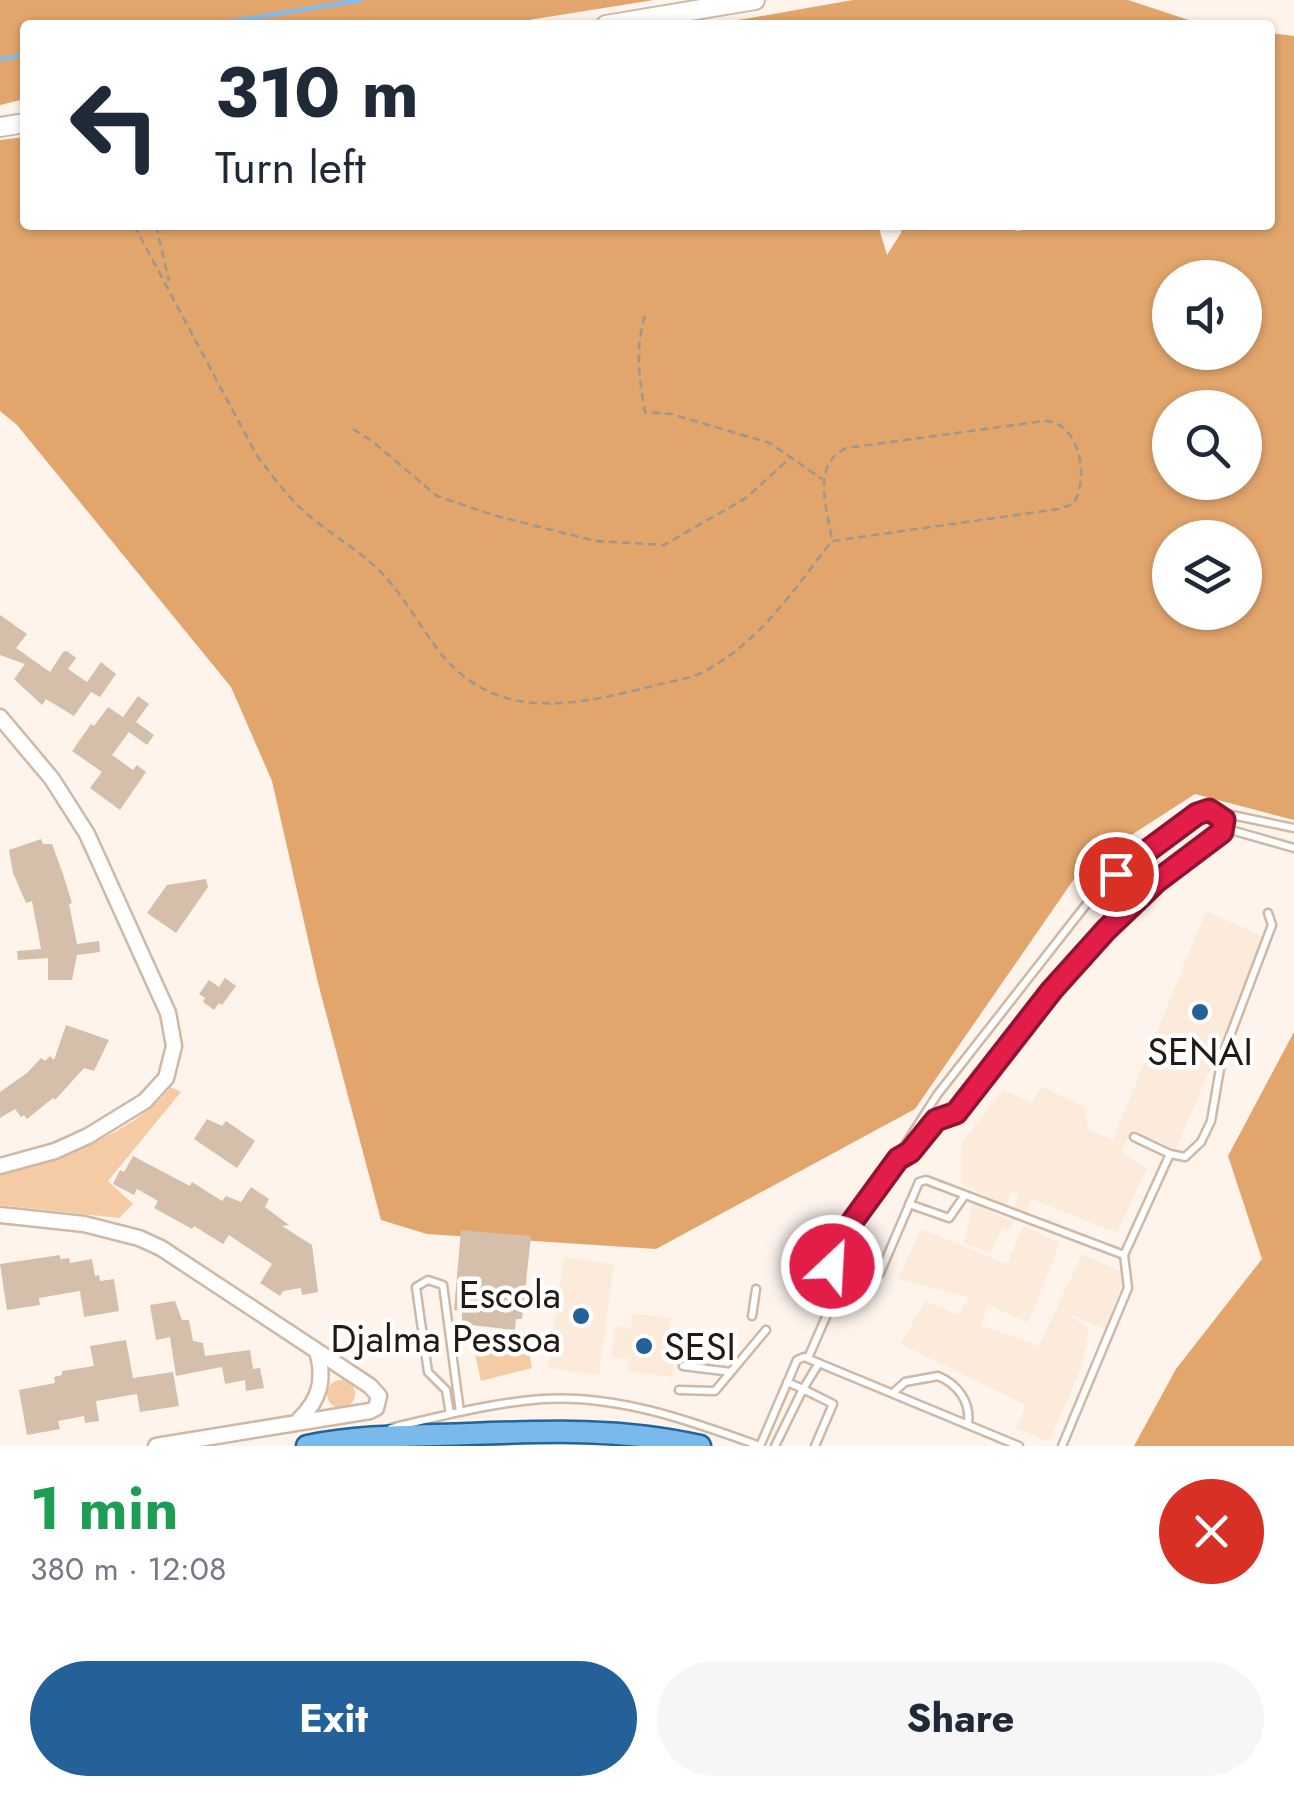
<!DOCTYPE html>
<meta charset="utf-8">
<style>
body{margin:0;font-family:Jost,sans-serif;background:#f6f6f7;color:#1f2937;height:100vh;display:flex;flex-direction:column;font-size:38px;white-space:nowrap}
*{box-sizing:border-box;margin:0}
p{font-size:32px;color:#747a83}
.icon{flex:none;width:55px;height:55px;fill:none;stroke:currentColor;stroke-width:2;stroke-linecap:round;stroke-linejoin:round}
.map{position:relative;height:1446px;overflow:hidden}
.drawer{display:flex;flex-direction:column;background:#fff;flex:1}
.drawer>*{flex:none}
.hud{position:absolute;left:20px;top:20px;width:1255px;height:210px;border-radius:10px;box-shadow:0 2px 8px #0004;background:#fff;color:#1f2937;overflow:hidden}
.buttons{position:absolute;left:1152px;top:260px;display:grid;gap:20px}
.buttons a{display:grid;place-items:center;width:110px;height:110px;border-radius:50%;background:#fff;box-shadow:0 2px 8px #0004;font-size:50px}
.pin{position:absolute;display:grid;place-items:center;width:85px;height:85px;color:#fff;margin:-42px;border:5px solid #fff;border-radius:50%;box-shadow:0 2px 10px #0007}
.me{position:absolute;width:110px;margin:-55px;rotate:25deg;stroke-linejoin:round;filter:drop-shadow(0 0 8px #0008)}
.turn{display:flex;align-items:center;gap:35px;height:210px;padding:0 30px;font-size:45px}
.turn .icon{width:130px;height:130px;stroke-width:2.5}
.turn b{display:block;font-size:70px;line-height:85px}
.round{display:grid;place-items:center;flex:none;width:105px;height:105px;border-radius:52px;background:#f6f6f7}
.headline{display:flex;align-items:center;justify-content:space-between;height:170px;padding:0 30px}
h1{font-size:60px;font-weight:700;line-height:75px;color:#1e9e55}
.primary-button{display:flex;gap:20px;margin-top:auto;padding:20px 30px}
.primary-button a{flex:1;height:115px;border-radius:60px;background:#236198;color:#fff;font-size:40px;font-weight:700;line-height:115px;text-align:center}
.primary-button a+a{background:#f6f6f7;color:#1f2937}
.map>svg:first-child{display:block}
.built{fill:#fceada}
.green{fill:#f5cba5}
.forest{fill:#e2a56c;fill-rule:evenodd}
.lines{fill:none;stroke-linecap:round;stroke-linejoin:round}
.stream{stroke:#80bbf4;stroke-width:4}
.building{fill:#d5beaa}
.service-casing{stroke:#cfb8a5;stroke-width:11}
.minor-casing{stroke:#cfb8a5;stroke-width:19}
.secondary-casing{stroke:#cfb8a5;stroke-width:22}
.primary-casing{stroke:#226398;stroke-width:25}
.path{stroke:#9f968e;stroke-width:2.5;stroke-dasharray:8 5;stroke-linecap:butt}
.service{stroke:#fff;stroke-width:6}
.minor{stroke:#fff;stroke-width:14}
.secondary{stroke:#fff;stroke-width:18}
.primary{stroke:#7ab9ec;stroke-width:20}
.route-casing{stroke:#92132f;stroke-width:25}
.route{stroke:#e11d48;stroke-width:18}
.poi-dot{fill:#236198;stroke:#fff;stroke-width:4}
.labels{text-anchor:middle;dominant-baseline:central;stroke-width:9;stroke-linejoin:round;paint-order:stroke}
.poi-label{font-size:38px;fill:#231a13;stroke:#fff}
</style>
<div class="map">
<svg width="1294" height="1446" viewBox="0 0 1294 1446">
<rect width="100%" height="100%" fill="#fef4ec"/>
<!-- built -->
<path class="built" d="M1206 911 1266 938 1176 1149 1133 1130 1126 1142 1121 1152 1147 1168 1117 1233 1032 1199 1023 1219 1016 1218 1010 1230 1003 1228 990 1253 964 1243 973 1203 1009 1221 1019 1195 1012 1192 1006 1206 961 1184V1144L1003 1090 1032 1103 1041 1086 1085 1107 1088 1129 1113 1140Z
M1023 1226 1060 1243 1028 1323 988 1305 980 1325 1039 1346 1082 1254 1126 1274 1105 1329 1066 1313 1089 1329 1081 1368 1049 1442 1016 1428 1026 1405 901 1344 925 1301 959 1315 969 1297 898 1279 921 1229 1007 1264Z
M564 1257 614 1264 599 1375 548 1368Z
M633 1314 671 1318 669 1335 677 1336 672 1377 628 1371 629 1359 611 1357 615 1326 631 1328Z"/>
<!-- green -->
<path class="green" d="M171 1087 181 1092 108 1181 133 1204 119 1218 0 1205V1175C57 1159 133 1135 171 1087Z
M527 1341 532 1368 481 1381 475 1354Z
M327 1394a14 14 0 1 1 28 0a14 14 0 1 1-28 0Z"/>
<!-- forest -->
<path class="forest" d="M0 0H654L497 25H25V99L0 105Z
M853 0H1128L1204 25H710Z
M1270 33 1294 36V820L1195 794 1083 866 915 1109 656 1249 427 1234 381 1220 318 983 272 781 231 687 17 425 0 411V140L25 137V225H878L887 255 901 233 902 225H976L1019 231 1034 225H1270ZM1170 278H1245V352H1170ZM1170 408H1245V482H1170ZM1170 538H1245V612H1170Z
M1294 1032V1446H1134L1176 1369 1262 1259 1228 1156Z"/>
<g class="lines">
<!-- stream -->
<path class="stream" d="M209 25 361 0
M0 59 25 55"/>
</g>
<!-- building -->
<path class="building" d="M0 615 27 634 16 648 50 672 63 652 67 651 76 658 68 669 87 682 101 662 116 674 100 697 91 692 74 716 46 699 42 705 14 679 25 664 0 655Z
M138 696 149 704 136 722 154 735 147 745 129 732 112 755 133 770 137 765 146 772 120 810 90 788 102 772 72 751 91 724 94 726 108 707 123 717Z
M41 839 43 844H52L63 874 72 903 69 904 77 944 99 941 100 952 77 955 72 980H48V958L18 960 17 951 41 949 32 901 26 903 13 873 9 850Z
M206 879 208 887 176 933 147 913 167 885Z
M225 978 236 986 222 1005 219 1003 214 1010 203 1002 205 998 199 994 209 980 219 987Z
M66 1025 109 1040 94 1071 84 1068 55 1100 53 1098 27 1119 24 1115 21 1117 15 1109 0 1118V1092L27 1073 41 1058 45 1061 50 1056 54 1060Z
M207 1119 222 1126 226 1121 255 1141 237 1168 194 1139Z
M133 1156 190 1186 192 1182 222 1201 226 1196 241 1202 251 1187 269 1199 265 1207 289 1225 282 1226 312 1245 318 1292 302 1295 301 1288 283 1291 280 1296 260 1283 272 1264 229 1235 223 1244 194 1226 192 1229 154 1208 158 1201 137 1189 134 1195 113 1184 120 1170 124 1172Z
M461 1230 531 1236 522 1319H516L515 1330 462 1324V1311L454 1310Z
M60 1255V1259L69 1258 70 1263 92 1259 95 1276 99 1275 100 1281 114 1279 119 1311 84 1317 80 1291 39 1298 40 1305 7 1310 0 1264Z
M175 1301 182 1320H189L193 1341 203 1343 205 1356 250 1350 253 1369 260 1368 264 1388 246 1391 245 1380 225 1384 222 1367 176 1376 170 1337 156 1340 150 1305Z
M126 1340 133 1378 173 1372 179 1406 140 1412 137 1394 96 1401 99 1421 85 1423 84 1416 58 1421 60 1429 27 1435 19 1390 55 1383 54 1377 62 1375V1371L94 1366 90 1346Z"/>
<g class="lines">
<!-- service casing -->
<g class="service-casing">
<path id="service" d="M1222 813 1294 828
M1224 828 1294 848
M1170 1154 1185 1157 1201 1142 1211 1121 1222 1057 1272 925 1268 913
M909 1204 949 1218 965 1195
M1124 1255 1170 1154 1134 1137
M846 1270 833 1265 832 1259 937 1095 1089 901 1116 874 1197 814 1209 810 1222 816 1225 824 1222 832 1157 881 1106 930 1053 990 956 1113 936 1120 910 1152 898 1159
M752 1316 756 1289
M808 1358 850 1262 855 1261 880 1273 919 1182 926 1180 1124 1255 1128 1288 1062 1446
M683 1366 731 1372
M679 1390 715 1391 766 1330
M894 1392 905 1382 938 1376C957 1384 971 1401 968 1424
M450 1414 446 1390 428 1372 416 1287 428 1280 443 1285 460 1412
M391 1428C441 1416 491 1403 542 1399 617 1394 691 1421 760 1446
M760 1446 797 1360 804 1357 1019 1446
M775 1446 803 1389 787 1382
M815 1446 833 1404 803 1389 819 1363"/>
</g>
<!-- minor casing -->
<g class="minor-casing">
<path id="minor" d="M0 717 52 779 87 834 168 1013 174 1046 166 1078 145 1101 88 1136 55 1151 0 1166
M0 1215 84 1224 139 1238 161 1248 370 1386 379 1396 376 1408 370 1411 156 1446
M299 1420C320 1399 325 1380 317 1351"/>
</g>
<!-- secondary casing -->
<g class="secondary-casing">
<path id="secondary" d="M606 25 755 0
M0 127 25 123"/>
</g>
<!-- primary casing -->
<g class="primary-casing">
<path id="primary" d="M307 1446C361 1435 414 1436 469 1434 547 1431 623 1428 700 1446"/>
</g>
<!-- path -->
<path class="path" d="M134 225 256 454C274 479 292 503 317 522 337 538 359 551 378 569 403 594 420 627 442 655 510 736 605 695 692 677 755 650 791 593 832 541L1058 509 1073 504C1090 479 1080 421 1044 421L846 448C810 465 828 510 832 541
M156 225 169 281
M645 316C635 349 639 378 645 412L671 414 770 443 822 479
M353 429 372 441 437 496 493 515 595 541 664 545 746 498 791 457"/>
<!-- service -->
<use href="#service" class="service"/>
<!-- minor -->
<use href="#minor" class="minor"/>
<!-- secondary -->
<use href="#secondary" class="secondary"/>
<!-- primary -->
<use href="#primary" class="primary"/>
</g>
<g class="lines">
<!-- route casing -->
<g class="route-casing">
<path id="route" d="M832 1266V1259L852 1222 898 1159 910 1152 936 1120 956 1113 1052 990 1106 930 1157 881 1222 832 1224 820 1209 810 1197 814 1116 874"/>
</g>
<!-- route -->
<use href="#route" class="route"/>
</g>
<!-- markers -->
<g class="poi-dot">
<circle cx="1200" cy="1012" r="10"/>
<circle cx="581" cy="1316" r="10"/>
<circle cx="644" cy="1346" r="10"/>
</g>
<g class="labels">
<!-- poi labels -->
<g class="poi-label">
<text x="1200" y="1051">SENAI</text>
<text x="561" y="1294" text-anchor="end">Escola<tspan x="561" dy="44">Djalma Pessoa</tspan></text>
<text x="664" y="1346" text-anchor="start">SESI</text>
</g>
</g>
</svg>
<div class="buttons">
<a><svg class="icon" aria-label="sound" viewBox="0 0 24 24"><path d="M4 9h4l5-4v14l-5-4H4zM17 9q2 3 0 6"/></svg></a>
<a><svg class="icon" aria-label="search" viewBox="0 0 24 24"><circle cx="10" cy="10" r="6"/><path d="M15 15l6 6"/></svg></a>
<a><svg class="icon" aria-label="layers" viewBox="0 0 24 24"><path d="M12 4l9 5-9 5-9-5zM3 14l9 5 9-5"/></svg></a>
</div>
<div class="pin" style="left:1116px;top:874px;background:#d93025"><svg class="icon" aria-label="arrive" viewBox="0 0 24 24"><path d="M6 21V4h12l-3 4 3 4H6"/></svg></div>
<svg class="me" style="left:832px;top:1266px" viewBox="-20 -20 40 40"><circle r="17" fill="#e11d48" stroke="#fff" stroke-width="3"/><path d="M0-11L8 9 0 5-8 9z" fill="#fff"/></svg>
<div class="hud">
<div class="turn"><svg class="icon" aria-label="left" viewBox="0 0 24 24"><path d="M17 20v-9H6M10 6l-5 5 5 5"/></svg><div><b>310 m</b>Turn left</div></div>
</div>
</div>
<section class="drawer">
<div class="headline"><div><h1>1 min</h1><p>380 m · 12:08</p></div><a class="round" style="background:#d93025;color:#fff"><svg class="icon" aria-label="close" viewBox="0 0 24 24"><path d="M6 6l12 12M18 6L6 18"/></svg></a></div>
<div class="primary-button"><a>Exit</a><a>Share</a></div>
</section>
